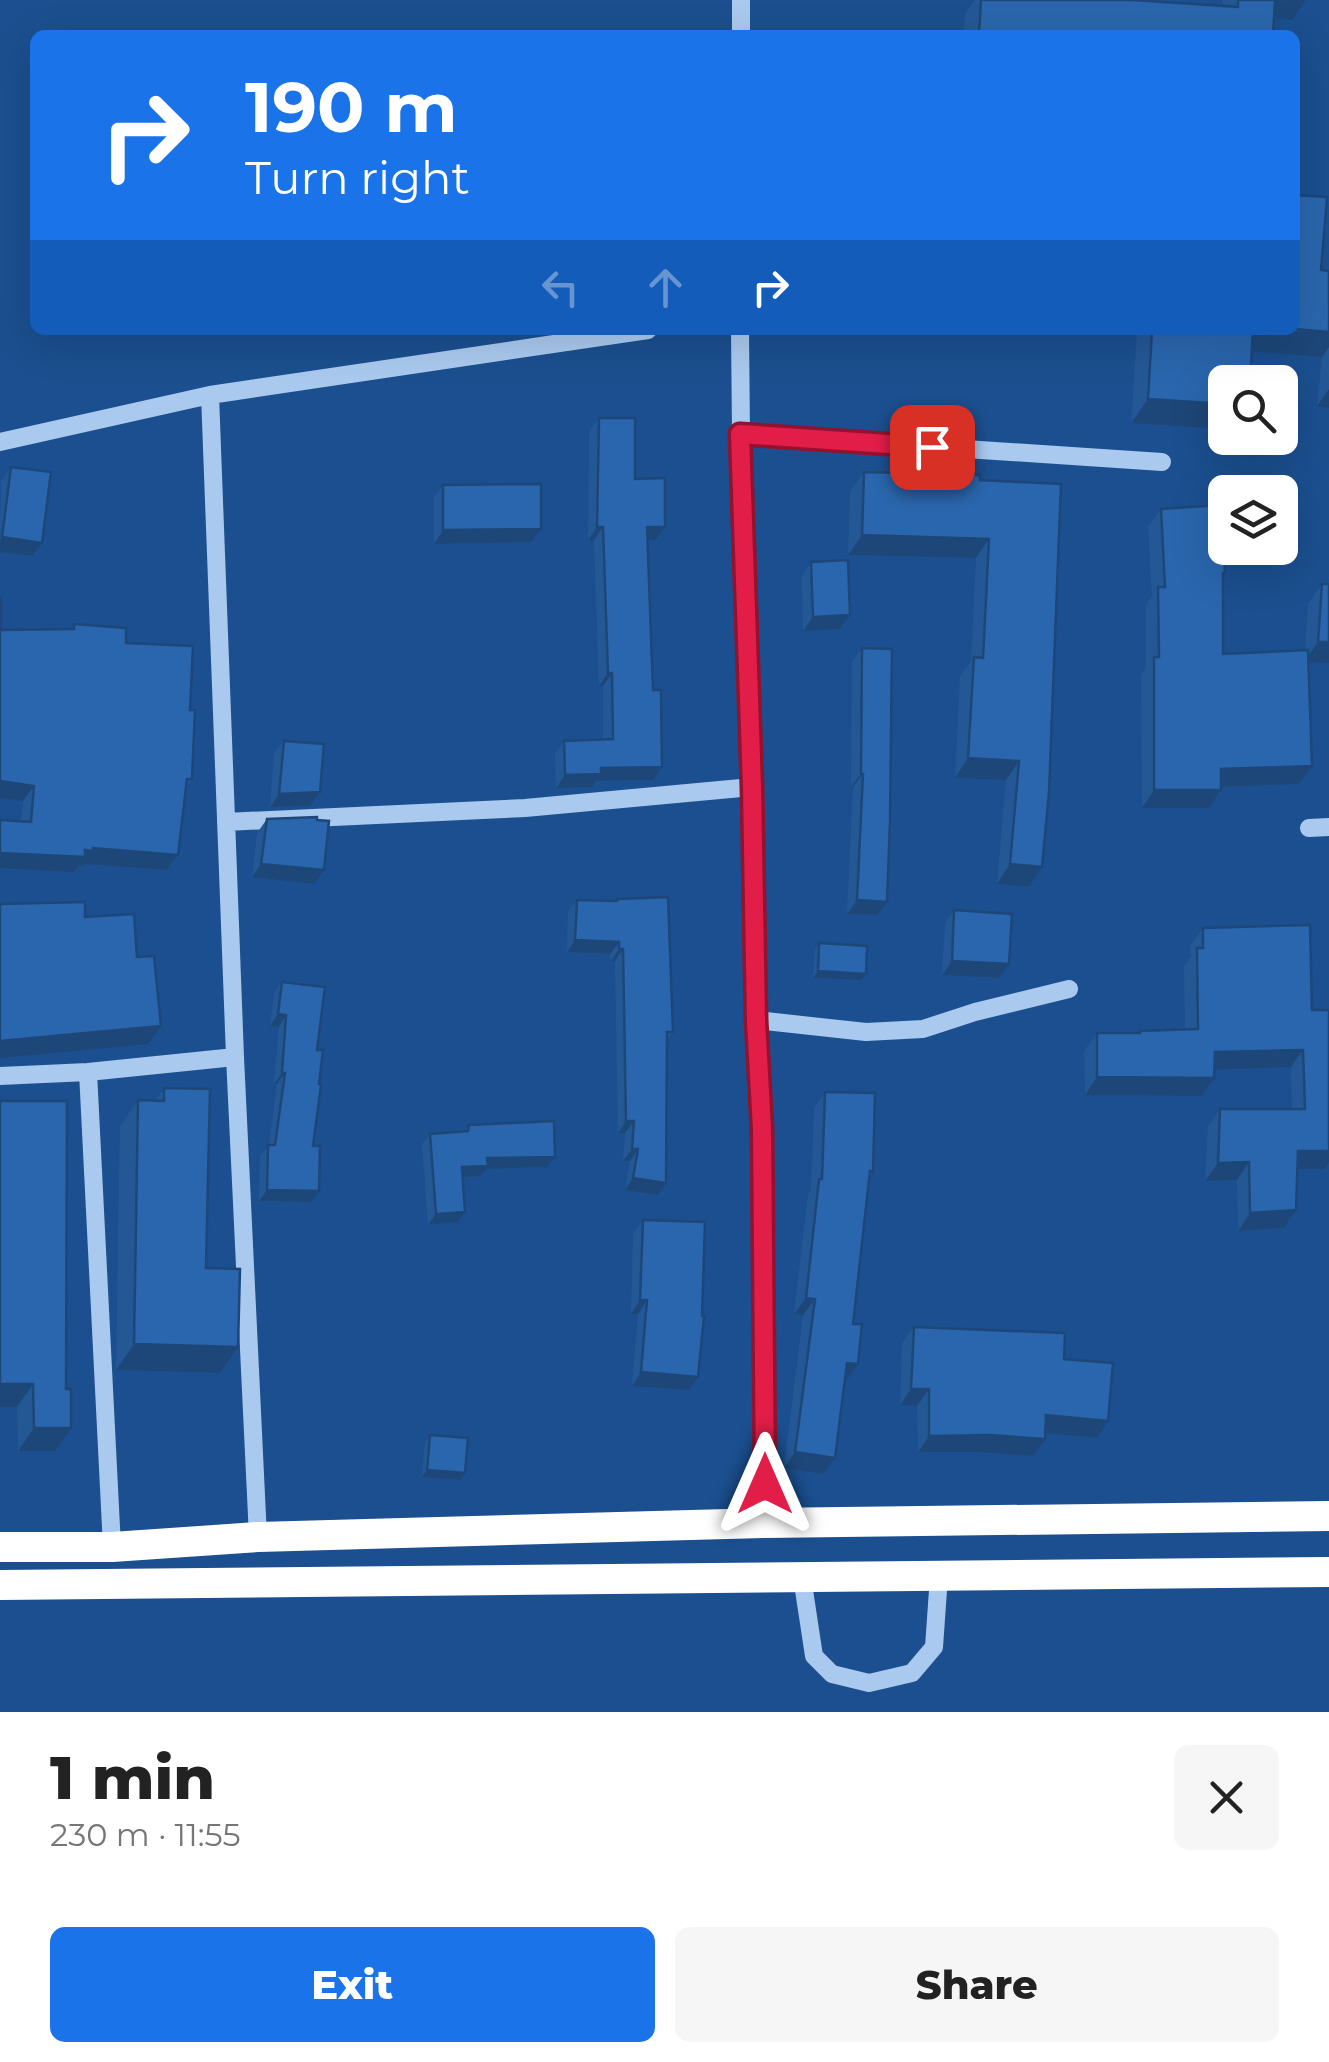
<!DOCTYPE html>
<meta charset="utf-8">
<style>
body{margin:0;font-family:Montserrat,sans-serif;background:#f6f6f6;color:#222;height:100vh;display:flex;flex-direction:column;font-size:38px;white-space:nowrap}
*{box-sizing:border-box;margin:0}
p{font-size:32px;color:#767676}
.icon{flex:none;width:55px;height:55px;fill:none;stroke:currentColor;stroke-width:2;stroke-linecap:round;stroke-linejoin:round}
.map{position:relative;height:1712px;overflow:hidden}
.side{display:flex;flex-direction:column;background:#fff;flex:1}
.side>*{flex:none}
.guide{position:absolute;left:30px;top:30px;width:1270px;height:305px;border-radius:15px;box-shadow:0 10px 40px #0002;background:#1a73e8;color:#fff;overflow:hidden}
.tools{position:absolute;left:1208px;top:365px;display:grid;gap:20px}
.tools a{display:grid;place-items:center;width:90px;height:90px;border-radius:15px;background:#fff;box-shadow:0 10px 40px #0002;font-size:50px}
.pin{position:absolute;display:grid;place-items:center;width:85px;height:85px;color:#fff;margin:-42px;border-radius:20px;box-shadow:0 5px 15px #0006}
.me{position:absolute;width:110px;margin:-55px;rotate:0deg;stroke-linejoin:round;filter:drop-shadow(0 0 8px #0008)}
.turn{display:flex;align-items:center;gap:35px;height:210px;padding:0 50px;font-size:45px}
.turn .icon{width:130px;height:130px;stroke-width:2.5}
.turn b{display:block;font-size:70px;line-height:85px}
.lanes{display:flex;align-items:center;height:95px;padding:0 50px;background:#0003;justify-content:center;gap:50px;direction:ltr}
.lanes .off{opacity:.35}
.round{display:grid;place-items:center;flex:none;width:105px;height:105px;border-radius:15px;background:#f6f6f6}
.headline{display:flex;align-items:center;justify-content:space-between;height:170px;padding:0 50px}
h1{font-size:60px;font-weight:800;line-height:75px}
.button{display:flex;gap:20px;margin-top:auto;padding:20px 50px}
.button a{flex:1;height:115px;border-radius:15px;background:#1a73e8;color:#fff;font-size:40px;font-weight:800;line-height:115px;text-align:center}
.button a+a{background:#f6f6f6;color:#222}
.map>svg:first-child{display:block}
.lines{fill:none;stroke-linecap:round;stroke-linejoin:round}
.minor{stroke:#a9c9ee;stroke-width:18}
.highway{stroke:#fff;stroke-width:30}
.wall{fill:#245895}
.shaded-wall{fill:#1d4779}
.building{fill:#2a66ad;stroke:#1d4779;stroke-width:2.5}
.route-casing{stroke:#92132f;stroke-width:25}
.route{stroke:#e11d48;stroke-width:18}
</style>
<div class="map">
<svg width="1329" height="1712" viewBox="0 0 1329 1712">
<rect width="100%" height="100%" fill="#1b4f8f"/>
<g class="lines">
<!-- minor -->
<path class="minor" d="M741 35V0
M740 330 741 434 756 1020 762 1129 765 1523
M210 395 235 1057 258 1537
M741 434 1162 462
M0 442 210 395 648 330
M226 822 525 808 752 787
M1309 828 1329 827
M756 1020 866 1032 923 1029 975 1012 1069 989
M88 1072 112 1547
M0 1076 88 1072 235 1057
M802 1577 814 1656 832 1674 869 1683 912 1673 934 1647 939 1576"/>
<!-- highway -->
<path class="highway" d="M0 1547H112L258 1537 765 1523 1329 1516
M0 1585 1329 1572"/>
</g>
<!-- wall -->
<path class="wall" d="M975 0H1133L1223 6V0H1306L1292 20 1274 19 1273 35H963L965 14Z
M1321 270 1329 271V408L1317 406 1322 357 1252 351 1131 423 1137 330H1295Z
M599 418 665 527 656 540H647L653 780 596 781 592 787 556 788 555 754 564 741 603 740V686H599L594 540H588L589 431Z
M11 467 42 543 33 556 0 552 1 481Z
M864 472 980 480 1042 867 1029 887 997 884 1006 780 955 778 960 677 971 661 976 558 848 555 850 491Z
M443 485 541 529 531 542 434 544V498Z
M1161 509 1225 573 1223 576V654L1305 651 1308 604 1322 584 1329 663 1308 662 1299 784 1221 786V790L1209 808H1142L1141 675 1146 667V605L1152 596 1148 527Z
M811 562 850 615 840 629 803 631 802 576Z
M0 598 1 630 71 629 74 624 126 643 190 710 192 779 186 788 178 855 167 870 84 864 82 867 78 866 74 872 21 822 23 801 0 798Z
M862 648 877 915 847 914 853 787H851L852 662Z
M284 741 320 792 310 806 270 807 274 754Z
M267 819 314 884 252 877 257 833Z
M617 899 673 1032 667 1041 666 1183 658 1195 625 1190 630 1161H623L625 1133H618L615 961H611L610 954 567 952 568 912 577 900 615 901Z
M954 910 1009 964 999 978 942 975 945 924Z
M1203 928 1312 1010 1324 1169H1297L1296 1210 1284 1228 1238 1231 1237 1180 1205 1181 1208 1126 1220 1109H1292L1291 1067 1214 1069V1078L1202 1096 1085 1095 1084 1051 1097 1033H1138L1140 1031 1185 1030 1184 966 1191 956 1190 946Z
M819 943 866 974 861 980 813 978 815 950Z
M282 982 317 1050 311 1202 259 1201 260 1156 269 1145 277 1084H274L279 1027 270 1026 274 993Z
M164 1088 206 1268 220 1373 116 1370 120 1126 138 1100H156Z
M825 1092 873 1172 870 1177 853 1324 858 1364 845 1380 835 1458 823 1474 784 1468 803 1315 794 1314 808 1195 811 1190 814 1108Z
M0 1101 55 1451H18L17 1407H0Z
M469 1125 555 1157 547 1167 486 1169 480 1176 463 1177 458 1222 428 1225 422 1144 430 1134 465 1131Z
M643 1220 698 1377 689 1390 632 1386 638 1314H631L633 1234Z
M914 1327 1064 1359 1097 1438 1045 1433 1033 1456 978 1452H918L917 1406 900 1405 902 1344Z
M430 1435 465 1473 460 1480 422 1477 425 1442Z"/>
<!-- shaded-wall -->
<path class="shaded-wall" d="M1271 0H1306L1292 20 1259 18Z
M1251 330 1329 332V347L1322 357 1237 350Z
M1329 389V408L1317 406Z
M1148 399 1225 404V429L1131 423Z
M597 527H603L594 540H588Z
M647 527H665L656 540H638Z
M541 529 531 542 434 544 443 530Z
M862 535 989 539 976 558 848 555Z
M2 537 42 543 33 556 0 552V540Z
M850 615 840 629 803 631 813 617Z
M1318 642H1329V663L1304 662Z
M608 673H612L603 686H599Z
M968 758 1019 761 1006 780 955 778Z
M1312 766 1299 784 1209 787 1221 769Z
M662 767 653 780 596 781 592 787 556 788 565 775 601 768Z
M861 774H863L853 787H851Z
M0 781 34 786 23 801 0 798Z
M1154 790H1221L1209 808H1142Z
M320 792 310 806 270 807 279 794Z
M93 848 178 855 167 870 84 864 82 867 78 866 74 872 0 868V853Z
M261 864 324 870 314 884 252 877Z
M1010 864 1042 867 1029 887 997 884Z
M857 900 887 902 877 915 847 914Z
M575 940 619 942 610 954 567 952Z
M619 949H623L615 961H611Z
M952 961 1009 964 999 978 942 975Z
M818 971 866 974 861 980 813 978Z
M278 1014 286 1015 279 1027 270 1026Z
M161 1026 148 1044 0 1058V1041Z
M1303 1050 1291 1067 1202 1070 1215 1052Z
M282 1073H285L277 1084H274Z
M1097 1077 1214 1078 1202 1096 1085 1095Z
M626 1121H634L625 1133H618Z
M632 1149H638L630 1161H623Z
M1298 1151H1329V1162L1324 1169H1285Z
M555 1157 547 1167 486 1169 480 1176 454 1178 462 1167 487 1158Z
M1249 1162 1237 1180 1205 1181 1218 1163Z
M633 1178 666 1183 658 1195 625 1190Z
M267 1190 319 1191 311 1202 259 1201Z
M1296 1210 1284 1228 1238 1231 1250 1213Z
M465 1212 458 1222 428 1225 436 1214Z
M806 1298 815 1299 803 1315 794 1314Z
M640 1300H647L638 1314H631Z
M134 1344 238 1347 220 1373 116 1370Z
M847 1363 858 1364 846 1381 836 1380Z
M641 1372 698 1377 689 1390 632 1386Z
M0 1384H33L17 1407H0Z
M911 1389H929L917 1406 900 1405Z
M1046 1415 1108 1421 1097 1438 1034 1432Z
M34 1428H71L55 1451H18Z
M990 1435 1045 1439 1033 1456 978 1452H918L929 1436Z
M795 1452 835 1458 823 1474 784 1468Z
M427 1470 465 1473 460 1480 422 1477Z"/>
<!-- building -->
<path class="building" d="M981 0H1133L1238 7V0H1275L1273 35H979Z
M1295 195 1327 197 1321 270 1329 271V332L1295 329Z
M1152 330H1253L1250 382H1225V404L1148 399Z
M599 418H635V479L665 478V527H647L653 690H661L662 767 601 768V774L565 775 564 741 613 739 612 673H608L603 527H597Z
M11 467 51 472 42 543 2 537Z
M864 472 980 475V480L1061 484 1049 792 1042 867 1010 864 1019 761 968 758 974 657 983 658 989 539 862 535Z
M541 484V529L443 530V485Z
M1221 505 1225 573H1223V654L1308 650 1312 766 1221 769V790H1154V657H1159L1158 587H1165L1161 509Z
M848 560 850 615 813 617 811 562Z
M1322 584H1329V642H1318Z
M0 598H1V630L74 629V624L126 628V643L193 646 190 710H195L192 779H187L178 855 93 848V851L85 850V857L0 853V820L31 822 34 786 0 781Z
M862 648 892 649 890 820 887 902 857 900 863 774H861Z
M284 741 324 744 320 792 279 794Z
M317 817V820L329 821 324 870 261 864 267 819Z
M668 897 673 1032H667L666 1183 633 1178 638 1149H632L634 1121H626L623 949H619V942L575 940 577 900 617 901V899Z
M85 902V917L134 914 137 957 154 956 161 1026 0 1041V904Z
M954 910 1012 914 1009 964 952 961Z
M1310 925 1312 1010H1329V1151H1298L1296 1210 1250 1213 1249 1162 1218 1163 1220 1109H1305L1303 1050 1215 1052 1214 1078 1097 1077V1033H1140V1031L1198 1029 1197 948H1203V928Z
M819 943 867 946 866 974 818 971Z
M282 982 325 987 317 1050H323L319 1084 321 1085 313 1146H320L319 1191 267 1190 268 1145H275L285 1073H282L286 1015 278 1014Z
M164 1088 210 1089 206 1268 240 1269 238 1347 134 1344 138 1100 164 1101Z
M825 1092 875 1093 873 1172 870 1171 853 1324H862L858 1364 847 1363 835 1458 795 1452 815 1299 806 1298 819 1179H822Z
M0 1101H67L66 1389H71V1428H34L33 1384H0Z
M554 1121 555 1157 487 1158 488 1166 462 1167 465 1212 436 1214 430 1134 468 1131 469 1125Z
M643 1220 705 1222 702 1316H704L698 1377 641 1372 647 1300H640Z
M914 1327 1065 1333 1064 1359 1113 1363 1108 1421 1046 1415 1045 1439 990 1435 929 1436V1389H911Z
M430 1435 468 1438 465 1473 427 1470Z"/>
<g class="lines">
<!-- route casing -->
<g class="route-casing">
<path id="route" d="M765 1484 762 1129 756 1020 752 787 740 434 932 447"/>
</g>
<!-- route -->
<use href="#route" class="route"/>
</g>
</svg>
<div class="tools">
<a><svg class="icon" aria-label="search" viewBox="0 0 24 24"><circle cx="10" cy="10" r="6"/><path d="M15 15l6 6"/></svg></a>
<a><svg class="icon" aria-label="layers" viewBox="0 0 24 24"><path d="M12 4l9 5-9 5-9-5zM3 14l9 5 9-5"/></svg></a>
</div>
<div class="pin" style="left:932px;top:447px;background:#d93025"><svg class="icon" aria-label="arrive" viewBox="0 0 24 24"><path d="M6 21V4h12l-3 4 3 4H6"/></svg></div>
<svg class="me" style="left:765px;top:1484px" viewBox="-20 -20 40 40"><path d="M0-17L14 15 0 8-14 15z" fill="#e11d48" stroke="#fff" stroke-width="4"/></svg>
<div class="guide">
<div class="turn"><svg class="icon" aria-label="right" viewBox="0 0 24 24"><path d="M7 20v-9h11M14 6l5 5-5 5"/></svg><div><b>190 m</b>Turn right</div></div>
<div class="lanes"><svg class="icon off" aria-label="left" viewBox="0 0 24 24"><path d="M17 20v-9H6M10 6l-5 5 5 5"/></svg><svg class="icon off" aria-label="ahead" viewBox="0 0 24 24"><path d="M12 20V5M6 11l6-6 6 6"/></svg><svg class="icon" aria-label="right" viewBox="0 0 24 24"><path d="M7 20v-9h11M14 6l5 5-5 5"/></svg></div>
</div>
</div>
<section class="side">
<div class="headline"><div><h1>1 min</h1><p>230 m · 11:55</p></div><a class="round"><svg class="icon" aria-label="close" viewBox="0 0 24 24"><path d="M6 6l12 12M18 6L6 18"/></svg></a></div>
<div class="button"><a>Exit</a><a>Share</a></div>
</section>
